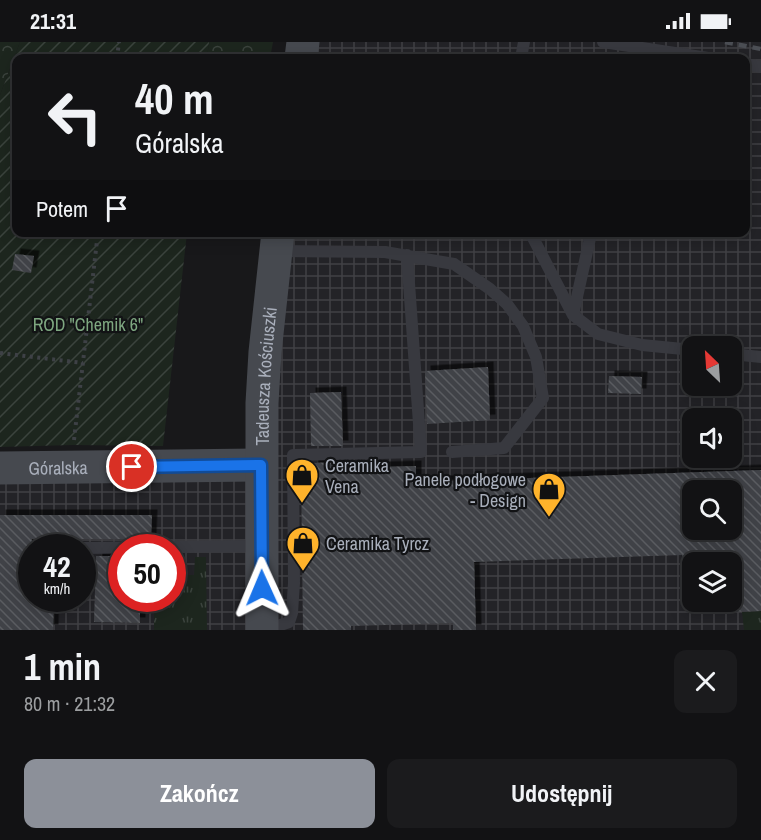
<!DOCTYPE html>
<html lang="pl">
<meta charset="utf-8">
<style>
body{margin:0;font-family:"Archivo Narrow",sans-serif;background:#1b1b1d;color:#f1f3f6;height:100vh;display:flex;flex-direction:column;font-size:22px;white-space:nowrap}
*{box-sizing:border-box;margin:0}
p{font-size:20px;color:#9c9ea0}
.icon{flex:none;width:33px;height:33px;fill:none;stroke:currentColor;stroke-width:2;stroke-linecap:round;stroke-linejoin:round}
.map{position:relative;height:588px;overflow:hidden}
.side{display:flex;flex-direction:column;background:#121214;flex:1}
.side>*{flex:none}
.guide{position:absolute;left:12px;top:12px;width:738px;height:183px;border-radius:12px;box-shadow:0 3px 15px #0003,0 0 0 2px #313234;background:#121214;color:#f1f3f6;overflow:hidden}
.needle{width:39px;rotate:335deg}
.fabs{position:absolute;left:682px;top:294px;display:grid;gap:12px}
.fabs a{display:grid;place-items:center;width:60px;height:60px;border-radius:12px;background:#121214;box-shadow:0 3px 15px #0003,0 0 0 2px #313234;font-size:30px}
.speed{position:absolute;left:18px;top:492px;display:flex;gap:12px;font-size:30px;font-weight:700;text-align:center}
.speed>*{display:grid;place-content:center;width:78px;height:78px;border-radius:50%;background:#121214;box-shadow:0 3px 15px #0003,0 0 0 2px #313234;line-height:1}
.speed small{font-size:15px;font-weight:400}
.speed .limit{border:9px solid #d22;background:#fff;color:#111}
.pin{position:absolute;display:grid;place-items:center;width:51px;height:51px;color:#fff;margin:-26px;border:3px solid #fff;border-radius:50%;box-shadow:0 2px 6px #0007}
.me{position:absolute;width:66px;margin:-33px;rotate:359deg;stroke-linejoin:round;filter:drop-shadow(0 0 4px #0008)}
.turn{display:flex;align-items:center;gap:21px;height:126px;padding:0 24px;font-size:27px}
.turn .icon{width:78px;height:78px;stroke-width:2.5}
.turn b{display:block;font-size:42px;line-height:51px}
.then{display:flex;align-items:center;height:57px;padding:0 24px;background:#0003;gap:12px;font-size:22px}
.round{display:grid;place-items:center;flex:none;width:63px;height:63px;border-radius:12px;background:#1b1b1d}
.summary{display:flex;align-items:center;justify-content:space-between;height:102px;padding:0 24px}
h1{font-size:36px;font-weight:700;line-height:45px}
.action{display:flex;gap:12px;margin-top:auto;padding:12px 24px}
.action a{flex:1;height:69px;border-radius:12px;background:#8c9099;color:#fff;font-size:24px;font-weight:700;line-height:69px;text-align:center}
.action a+a{background:#1b1b1d;color:#f1f3f6}
.status{display:flex;justify-content:space-between;align-items:center;height:42px;padding:0 30px;background:#121214;direction:ltr}
.status svg{height:16px;fill:currentColor}
.map>svg:first-child{display:block}
.industrial{fill:url(#industrial-grid);fill-rule:evenodd}
.grass{fill:url(#grass-tufts)}
.forest{fill:url(#forest-crowns)}
.garden{fill:url(#garden-furrows)}
.building{fill:url(#building-back-hatch);fill-rule:evenodd;filter:url(#shadow)}
.lines{fill:none;stroke-linecap:round;stroke-linejoin:round}
.path{stroke:#3e4146;stroke-width:4;stroke-dasharray:3 4.5;stroke-linecap:butt}
.lane{stroke:#38393f;stroke-width:12}
.secondary{stroke:#46494f;stroke-width:33}
.rail{stroke:#4b4e54;stroke-width:4.5;stroke-dasharray:8 6;stroke-linecap:butt}
.route-casing{stroke:#114b97;stroke-width:15}
.route{stroke:#1a73e8;stroke-width:10}
.labels{text-anchor:middle;dominant-baseline:central;stroke-width:4.5;stroke-linejoin:round;paint-order:stroke}
.park-label{font-size:18px;fill:#7ea780;stroke:#121315}
.street-label{font-size:18px;fill:#a9afbb;stroke:#121315}
.poi-label{font-size:18px;fill:#a9afbb;stroke:#121315;text-anchor:start}
</style>
<div class="status"><b>21:31</b><svg viewBox="0 0 49 12"><path d="M0 12V9h3v3zM5 12V6h3v6zM10 12V3h3v9zM15 12V0h3v12zM26 1h20v11H26zM47 4h2v5h-2z"/></svg></div>
<div class="map">
<svg width="761" height="588" viewBox="0 0 761 588">
<defs>
<pattern id="industrial-grid" width="8" height="8" patternUnits="userSpaceOnUse" patternTransform="scale(1.5)"><rect width="8" height="8" fill="#232327"/><path d="M0 4h8M4 0v8" fill="none" stroke="#404044"/></pattern>
<pattern id="grass-tufts" width="24" height="20" patternUnits="userSpaceOnUse" patternTransform="scale(1.5)"><rect width="24" height="20" fill="#1d261e"/><path d="M3 7l-1-3M5 7V3M7 7l1-3M15 17l-1-3M17 17v-4M19 17l1-3" fill="none" stroke="#3b433d"/></pattern>
<pattern id="forest-crowns" width="20" height="18" patternUnits="userSpaceOnUse" patternTransform="scale(1.5)"><rect width="20" height="18" fill="#1d261e"/><path d="M2 6a3 3 0 1 1 6 0M12 15a3 3 0 1 1 6 0" fill="none" stroke="#3b433d"/></pattern>
<pattern id="garden-furrows" width="10" height="10" patternUnits="userSpaceOnUse" patternTransform="scale(1.5)"><rect width="10" height="10" fill="#1d261e"/><path d="M-1 1l2-2M0 10L10 0M9 11l2-2" fill="none" stroke="#3b433d"/></pattern>
<pattern id="building-back-hatch" width="6" height="6" patternUnits="userSpaceOnUse" patternTransform="scale(1.5)"><rect width="6" height="6" fill="#414347"/><path d="M-1 5l2 2M0 0l6 6M5-1l2 2" fill="none" stroke="#5a5c60"/></pattern>
<filter id="shadow"><feDropShadow dx="5.5" dy="-5.5" stdDeviation="0" flood-color="#0009"/></filter>
</defs>
<rect width="100%" height="100%" fill="#18181a"/>
<!-- industrial -->
<path class="industrial" d="M303 0H761V588H0V427L261 423 278 191 746 190V16H301ZM693 304H732V344H693ZM693 376H732V416H693ZM693 448H732V488H693ZM32 506H82V556H32ZM122 506H172V556H122ZM693 520H732V560H693Z"/>
<!-- grass -->
<path class="grass" d="M195 515H206L207 588H154V557L172 556 173 533H194Z
M761 569V588H744L742 570Z"/>
<!-- forest -->
<path class="forest" d="M0 0H20L0 53Z
M209 0H273L270 16H207Z"/>
<!-- garden -->
<path class="garden" d="M20 0H209L207 16H16V190L187 191 163 404 73 403 0 405V53Z"/>
<!-- building -->
<path class="building" d="M15 212 34 214 31 231 12 228Z
M488 325 490 378 427 382 425 329Z
M609 334 642 335 641 352 608 351Z
M341 350 343 404H311L310 351Z
M343 420V426L416 424V440L761 428V569L732 570V520H682V513L474 520 476 588H453V581L351 584V588H303L301 428 312 427V421ZM693 448H732V488H693Z
M0 473H152L151 497H32V556H54L53 588H0Z
M96 514H122V556H140V581L94 580Z"/>
<g class="lines">
<!-- path -->
<path class="path" d="M117 16 119 0
M0 311 83 321
M74 398 98 190"/>
<!-- lane -->
<path class="lane" d="M603 0 708 16
M521 16 524 0
M746 22 761 25
M530 190 573 273 598 292 642 303 693 308
M277 209 385 210 454 222 490 247 507 262 523 284 536 315 543 356 504 406 452 410
M573 273 591 192
M732 312 761 315
M82 506 260 504
M267 588 289 580 292 571 294 541 293 413 421 410 407 213"/>
<!-- secondary -->
<g class="secondary">
<path d="M301 16 303 0"/>
<path id="s1" d="M0 426 261 423"/>
<path id="s2" d="M262 588V361L265 310 278 190"/>
</g>
<!-- rail -->
<path class="rail" d="M725 0 761 7"/>
</g>
<g class="lines">
<!-- route casing -->
<g class="route-casing">
<path id="route" d="M132 425 261 423 262 546"/>
</g>
<!-- route -->
<use href="#route" class="route"/>
</g>
<!-- icons -->
<defs>
<g id="shop-pin" transform="scale(1.725)"><path d="M0 17L-7.5 6A9.5 9.5 0 1 1 7.5 6Z" fill="#ffb32b" stroke="#121315"/><path d="M-5-2.5h2.3a2.7 3.5 0 0 1 5.4 0H5L5.5 6h-11ZM-1.5-2.5h3a1.5 2.3 0 0 0-3 0Z" fill="#111"/></g>
</defs>
<g fill-rule="evenodd">
<use href="#shop-pin" x="302" y="433"/>
<use href="#shop-pin" x="549" y="447"/>
<use href="#shop-pin" x="303" y="501"/>
</g>
<g class="labels">
<!-- park labels -->
<g class="park-label">
<text x="88" y="282">ROD "Chemik 6"</text>
</g>
<!-- street labels -->
<g class="street-label">
<text stroke="none"><textPath href="#s2" startOffset="254">Tadeusza Kościuszki</textPath></text>
<text stroke="none"><textPath href="#s1" startOffset="58">Góralska</textPath></text>
</g>
<!-- poi labels -->
<g class="poi-label">
<text x="325" y="423">Ceramika<tspan x="325" dy="21">Vena</tspan></text>
<text x="526" y="437" text-anchor="end">Panele podłogowe<tspan x="526" dy="21">- Design</tspan></text>
<text x="326" y="501">Ceramika Tyrcz</text>
</g>
</g>
</svg>
<div class="fabs">
<a><svg class="needle" viewBox="-14 -14 28 28"><path d="M0-13l5 13h-10z" fill="#e53935"/><path d="M0 13l5-13h-10z" fill="#9c9ea0"/></svg></a>
<a><svg class="icon" aria-label="sound" viewBox="0 0 24 24"><path d="M4 9h4l5-4v14l-5-4H4zM17 9q2 3 0 6"/></svg></a>
<a><svg class="icon" aria-label="search" viewBox="0 0 24 24"><circle cx="10" cy="10" r="6"/><path d="M15 15l6 6"/></svg></a>
<a><svg class="icon" aria-label="layers" viewBox="0 0 24 24"><path d="M12 4l9 5-9 5-9-5zM3 14l9 5 9-5"/></svg></a>
</div>
<div class="speed"><div>42<small>km/h</small></div><div class="limit">50</div></div>
<div class="pin" style="left:132px;top:425px;background:#d93025"><svg class="icon" aria-label="arrive" viewBox="0 0 24 24"><path d="M6 21V4h12l-3 4 3 4H6"/></svg></div>
<svg class="me" style="left:262px;top:546px" viewBox="-20 -20 40 40"><path d="M0-17L14 15 0 8-14 15z" fill="#1a73e8" stroke="#fff" stroke-width="4"/></svg>
<div class="guide">
<div class="turn"><svg class="icon" aria-label="left" viewBox="0 0 24 24"><path d="M17 20v-9H6M10 6l-5 5 5 5"/></svg><div><b>40 m</b>Góralska</div></div>
<div class="then">Potem<svg class="icon" aria-label="arrive" viewBox="0 0 24 24"><path d="M6 21V4h12l-3 4 3 4H6"/></svg></div>
</div>
</div>
<section class="side">
<div class="summary"><div><h1>1 min</h1><p>80 m · 21:32</p></div><a class="round"><svg class="icon" aria-label="close" viewBox="0 0 24 24"><path d="M6 6l12 12M18 6L6 18"/></svg></a></div>
<div class="action"><a>Zakończ</a><a>Udostępnij</a></div>
</section>
